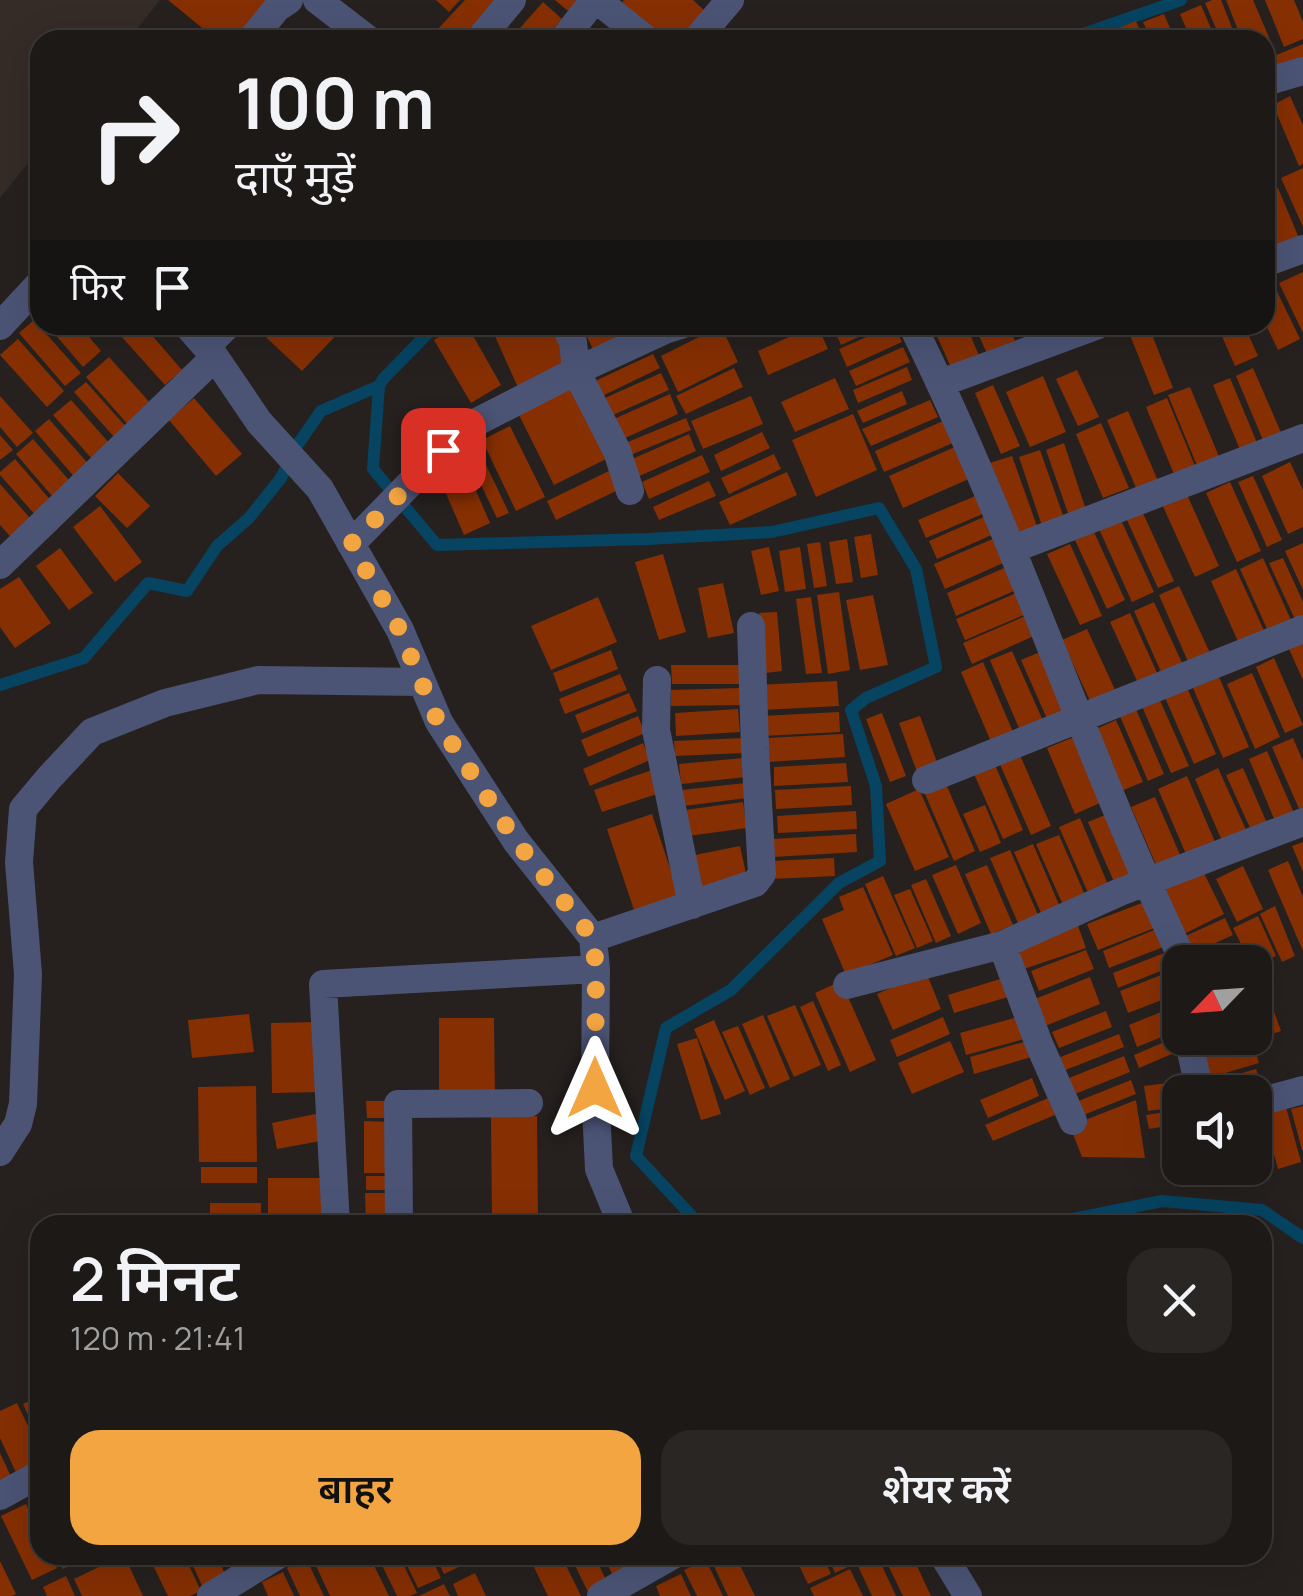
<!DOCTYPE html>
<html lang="hi">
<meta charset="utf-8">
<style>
body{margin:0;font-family:Manrope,"Noto Sans Devanagari",sans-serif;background:#292624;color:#f1f3f6;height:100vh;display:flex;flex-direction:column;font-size:38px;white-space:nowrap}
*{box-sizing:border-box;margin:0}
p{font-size:32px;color:#a0a0a1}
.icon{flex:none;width:55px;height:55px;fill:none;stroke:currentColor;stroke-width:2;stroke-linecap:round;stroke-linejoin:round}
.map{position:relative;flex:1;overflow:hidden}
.panel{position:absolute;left:30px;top:1215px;width:1242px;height:350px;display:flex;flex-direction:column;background:#1c1917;border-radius:30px;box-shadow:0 10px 40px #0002,0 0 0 2px #3a3836}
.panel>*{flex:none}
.banner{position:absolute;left:30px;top:30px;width:1245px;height:305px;border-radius:30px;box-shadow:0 10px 40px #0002,0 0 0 2px #3a3836;background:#1c1917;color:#f1f3f6;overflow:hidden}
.needle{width:65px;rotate:245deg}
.tools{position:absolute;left:1162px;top:945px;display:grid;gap:20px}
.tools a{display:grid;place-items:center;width:110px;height:110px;border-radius:20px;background:#1c1917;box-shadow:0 10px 40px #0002,0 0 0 2px #3a3836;font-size:50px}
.pin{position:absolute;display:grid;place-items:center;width:85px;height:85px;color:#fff;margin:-42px;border-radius:20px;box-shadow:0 5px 15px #0006}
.me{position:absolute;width:110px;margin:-55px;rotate:0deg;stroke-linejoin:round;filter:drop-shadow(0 0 8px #0008)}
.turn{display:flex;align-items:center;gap:35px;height:210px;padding:0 40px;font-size:45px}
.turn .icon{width:130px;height:130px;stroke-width:2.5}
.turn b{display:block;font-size:70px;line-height:85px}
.then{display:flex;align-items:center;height:95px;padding:0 40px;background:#0003;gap:20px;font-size:38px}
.round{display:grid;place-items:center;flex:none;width:105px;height:105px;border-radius:30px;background:#292624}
.summary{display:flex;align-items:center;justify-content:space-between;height:170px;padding:0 40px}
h1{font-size:60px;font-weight:600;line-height:75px}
.action{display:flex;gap:20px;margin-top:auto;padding:20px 40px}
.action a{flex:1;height:115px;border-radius:30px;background:#f2a541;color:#111;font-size:40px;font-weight:600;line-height:115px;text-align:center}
.action a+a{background:#292624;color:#f1f3f6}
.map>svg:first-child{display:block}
.built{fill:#352b27}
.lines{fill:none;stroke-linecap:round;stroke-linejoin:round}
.stream{stroke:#064462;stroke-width:12}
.building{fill:#862f03}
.minor{stroke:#4c5476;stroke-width:28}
.route{stroke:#f2a541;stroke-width:18;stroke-dasharray:0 32.4}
</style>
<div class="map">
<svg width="1303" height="1596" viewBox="0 0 1303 1596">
<rect width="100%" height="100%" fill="#26211f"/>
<!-- built -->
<path class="built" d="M0 0H160L128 40H40V148L0 198Z"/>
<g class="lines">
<!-- stream -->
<path class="stream" d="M1066 40 1181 0
M436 325 383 379 379 386 373 469 437 545 648 539 772 532 879 508 916 569 936 667 866 698 851 710 876 786 880 861 839 883 731 990 666 1028 636 1156 700 1225
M0 685 84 658 148 583 187 591 217 546 249 518 281 478 298 444 321 411 379 386
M1044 1225 1162 1201 1262 1210 1303 1238"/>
</g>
<!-- building -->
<path class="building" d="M168 0H268L242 40H217Z
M436 0H460L449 12Z
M465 0H497L460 40H446L436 31Z
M555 0H578L568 11Z
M624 0H693L705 11 679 40H665L622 2Z
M1212 0H1221L1237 40H1221L1205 3Z
M1226 0H1253L1274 49 1265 53V40H1242Z
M1265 0H1294L1303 22V39L1284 47Z
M543 2 562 19 544 40H518L513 36Z
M1201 5 1216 40H1191L1180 14Z
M1164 14 1175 40H1151L1143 22Z
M1136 21 1144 40H1124L1119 28Z
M593 28 606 40H582Z
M1116 29 1121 40H1089Z
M1303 44V67L1281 76 1274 56Z
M1290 96 1303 125V164L1299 166 1273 105Z
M1303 168V227L1281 178Z
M1278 188 1299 238 1267 252 1265 194Z
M1303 272V333L1279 283Z
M1271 279 1300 339 1278 350 1265 323V282Z
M34 320 81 373 65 386 19 333Z
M47 325H79L101 351 83 367Z
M131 325H143L182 370 165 385 120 335Z
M253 325H346L302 371Z
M459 325H467L501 385 471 403 434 340Z
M490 325H551L571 369 520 392Z
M581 325H669L593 349Z
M815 325H817L828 349 768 375 758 351Z
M837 325H885L841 345 833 327Z
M894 325 902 342 847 367 839 349Z
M932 325H966L981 360 953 372Z
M974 325H1008L1018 347 990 360Z
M1023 325H1071L1032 345Z
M1217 325H1244L1258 356 1235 366Z
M721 326 738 362 678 392 661 356Z
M1149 327 1173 388 1154 395 1130 335Z
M18 339 64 391 47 407 0 355Z
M903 347 910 362 856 386 849 371Z
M653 354 660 368 600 397 593 382Z
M109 357 153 406 130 427 86 377Z
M907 367 912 380 858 403 853 390Z
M734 368 743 387 686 414 676 396Z
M1253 368 1283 437 1265 445 1236 376Z
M1077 370 1099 417 1078 426 1056 379Z
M661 373 669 390 613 415 605 398Z
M1043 376 1066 432 1030 447 1006 392Z
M835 378 849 409 795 432 781 402Z
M1230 378 1258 445 1241 452 1213 385Z
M86 382 128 429 116 439 74 392Z
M569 385 606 459 554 485 517 411Z
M993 385 1020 446 1001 454 975 393Z
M1190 387 1220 459 1198 468 1168 395Z
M902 391 907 404 863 423 857 411Z
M670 394 678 414 623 439 614 419Z
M0 396 33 433 17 447 0 427Z
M751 396 763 424 703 449 691 421Z
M194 398 242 454 216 476 169 420Z
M1167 398 1195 466 1174 474 1146 407Z
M71 400 111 445 93 460 53 415Z
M930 400 938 417 871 446 862 429Z
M1128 411 1158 481 1137 490 1107 420Z
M853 414 877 470 816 497 792 440Z
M686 418 691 430 628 456 623 444Z
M49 419 91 467 76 479 35 431Z
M943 421 953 443 884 472 875 451Z
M1101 423 1129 488 1103 498 1076 434Z
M510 426 545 497 516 511 482 440Z
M762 432 770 448 721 471 714 455Z
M689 434 696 451 637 477 630 460Z
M0 435 13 450 0 460Z
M33 439 75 487 58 503 16 454Z
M1064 443 1086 510 1069 516 1046 450Z
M957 446 971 478 903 508 889 476Z
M479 450 509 513 497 518 467 456Z
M1040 450 1064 518 1042 526 1019 457Z
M460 454 490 523 464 535 434 466Z
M774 454 781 469 729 494 721 478Z
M702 455 710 472 649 499 642 482Z
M1012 456 1038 529 1016 537 990 463Z
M15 459 53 503 37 517 0 475V472Z
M1290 462 1303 490V527L1288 534 1262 476Z
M613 469 622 488 556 520 547 501Z
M787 472 797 495 730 525 719 502Z
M118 473 150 506 127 528 95 496Z
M1253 476 1282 540 1267 547 1238 482Z
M709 481 716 496 659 520 653 507Z
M1230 482 1261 551 1237 562 1206 493Z
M0 484 38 527 18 545 0 525Z
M1185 490 1219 566 1195 577 1161 502Z
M978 495 985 513 926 538 918 520Z
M100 506 142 562 115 582 73 527Z
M1142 511 1174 581 1158 588 1126 518Z
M986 516 994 534 937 559 929 541Z
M1121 520 1154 592 1132 602 1099 529Z
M1094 532 1125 600 1107 609 1075 540Z
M871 534 878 575 861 578 854 537Z
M1002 535 1012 559 945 589 934 564Z
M847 539 853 582 836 584 829 542Z
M820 542 827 586 814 588 807 544Z
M1303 543V590L1285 551Z
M1070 544 1102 616 1080 625 1047 554Z
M769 547 779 591 761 595 751 551Z
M800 547 806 589 785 592 779 551Z
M60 548 93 593 69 610 36 566Z
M663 554 686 632 659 640 635 562Z
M1263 558 1291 620 1268 631 1240 569Z
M1283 558 1303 602V624L1298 626 1269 563Z
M1011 565 1021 588 956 616 947 593Z
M1236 569 1266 635 1240 646 1211 581Z
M19 577 51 623 15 648 0 627V589Z
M723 583 734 633 708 638 698 588Z
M1179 586 1211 655 1189 664 1159 595Z
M1023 590 1033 611 965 640 956 619Z
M839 592 850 670 828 674 817 595Z
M873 595 888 665 860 670 846 600Z
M598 597 617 642 551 670 531 626Z
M811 597 822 673 806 674 796 599Z
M1154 602 1183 665 1162 674 1134 611Z
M777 612 782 671 765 673 759 613Z
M1130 613 1158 675 1138 683 1110 622Z
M1030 614 1038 634 972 664 963 643Z
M1087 629 1116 692 1091 703 1062 640Z
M1303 643V680L1289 649Z
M1047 649 1074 710 1048 721 1021 660Z
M611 650 618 669 560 692 553 673Z
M1012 651 1044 723 1021 733 990 660Z
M1274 658 1303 725 1285 733 1256 667Z
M983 662 1014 734 992 744 961 672Z
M671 665H745V684H672Z
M1252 673 1280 737 1255 749 1227 684Z
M620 674 627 690 565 714 559 699Z
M1219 677 1249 747 1223 758 1193 688Z
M837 681 839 706 761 710 759 685Z
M1185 683 1216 754 1194 764 1163 693Z
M743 688V705L671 706V690Z
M629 693 637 711 582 733 575 715Z
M1158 696 1189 766 1171 773 1141 704Z
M1135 707 1164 774 1148 781 1119 714Z
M738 709 740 732 676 736 675 713Z
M839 712 840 732 763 736 762 716Z
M882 713 906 776 890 782 866 719Z
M638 716 645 733 588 757 581 740Z
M920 716 938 765 917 772 899 723Z
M1116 720 1143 782 1121 791 1094 730Z
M843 734 845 757 768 762 767 738Z
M1074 737 1102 802 1075 814 1047 748Z
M743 738 744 753 675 756 674 741Z
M1293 738 1303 761V818L1272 747Z
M643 743 650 760 590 786 583 769Z
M1267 751 1294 813 1275 821 1249 759Z
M1019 753 1051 826 1031 835 999 762Z
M743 758 746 777 681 784 679 764Z
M846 763 848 782 774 786V767Z
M995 765 1023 830 1003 839 974 774Z
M1218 768 1247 832 1223 843 1195 779Z
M1243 768 1267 823 1251 830 1226 775Z
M652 770 660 793 602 812 594 790Z
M1187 776 1215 842 1186 854 1158 789Z
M745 783 747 798 684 806 682 790Z
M946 784 975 851 954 861 925 794Z
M851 786 852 805 776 809 775 790Z
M919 789 949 857 915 871 886 804Z
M1155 797 1181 857 1157 867 1131 807Z
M743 802 747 828 688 836 685 810Z
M985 805 1001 843 980 852 963 814Z
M856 811 857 829 778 833 777 816Z
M1110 813 1136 873 1114 882 1088 822Z
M652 814 682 904 637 919 607 829Z
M1080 818 1109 887 1089 895 1059 827Z
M856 834 857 852 774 857 773 839Z
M1059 835 1085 895 1063 905 1036 844Z
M1303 842V872L1292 846Z
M1033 844 1060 907 1042 915 1014 852Z
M740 846 748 883 698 893 690 856Z
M1010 850 1038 915 1018 923 990 858Z
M834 858 835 876 771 879 770 861Z
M1288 861 1303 897V951L1268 870Z
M956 865 981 923 958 934 932 875Z
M987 865 1013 925 991 934 965 874Z
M1243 866 1263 909 1237 922 1216 879Z
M1203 871 1224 914 1182 935 1162 891Z
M883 876 915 948 896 956 865 884Z
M926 879 951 936 936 943 911 885Z
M863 887 893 955 846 975 822 919 844 910 839 897Z
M910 889 933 941 917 948 894 895Z
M1147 901 1157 927 1098 950 1087 924Z
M1275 906 1295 956 1282 962 1260 914Z
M1258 916 1276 956 1255 966V962H1250L1233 928Z
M1225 918 1233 935 1189 955 1181 938Z
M1077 923 1086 948 1024 969 1016 941Z
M1159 928 1166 946 1109 968 1103 951Z
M1232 945 1238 962H1218L1214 950Z
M1086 950 1094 969 1039 991 1031 971Z
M1167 952 1173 966 1118 988 1113 973Z
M1174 970 1180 985V993L1128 1013 1120 991Z
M926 972 941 1009 893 1030 877 994Z
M1010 976 1015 995 954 1013 948 995Z
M1090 977 1100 1004 1045 1026 1035 999Z
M841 981 876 1060 850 1072 815 993Z
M1265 987 1281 1031 1263 1037 1255 1015V990Z
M813 1001 841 1065 828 1071 800 1007Z
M795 1005 821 1065 794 1077 767 1016Z
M1106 1011 1112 1027 1059 1048 1052 1032Z
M1161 1012 1169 1034 1137 1047 1129 1025Z
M249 1014 254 1052 192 1058 188 1020Z
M763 1015 790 1079 770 1088 742 1024Z
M1022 1016 1028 1038 966 1055 960 1033Z
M943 1017 950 1034 897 1057 890 1040Z
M439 1018H494L495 1102H439Z
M714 1020 745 1091 725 1100 694 1029Z
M321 1022 322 1092 272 1093 271 1023Z
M738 1026 765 1088 750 1095 722 1032Z
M1119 1034 1124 1047 1063 1071 1058 1058Z
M697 1038 721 1114 701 1120 677 1044Z
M1031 1040 1035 1056 974 1074 970 1057Z
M1252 1040 1259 1063 1205 1079 1198 1056Z
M950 1041 964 1072 912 1094 898 1063Z
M1167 1041 1172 1054 1139 1068 1134 1055Z
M1124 1056 1130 1072 1075 1094 1069 1078Z
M1256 1069 1261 1084 1232 1092H1207L1204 1084Z
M1032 1078 1039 1096 988 1118 980 1100Z
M1131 1080 1136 1094 1081 1116 1076 1102Z
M1176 1082 1179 1107 1148 1111 1144 1086Z
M256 1086 257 1162H199L198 1087Z
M1048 1098 1055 1115 993 1141 985 1125Z
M1136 1100 1145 1158 1082 1157 1070 1126Z
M366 1101H388V1118H367Z
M1303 1106V1150H1302L1291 1109Z
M1286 1107 1301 1162 1278 1169 1263 1113Z
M1178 1110 1180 1124 1149 1129 1146 1115Z
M320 1113 326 1140 277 1149 272 1123Z
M491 1116H537L538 1220H492Z
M364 1121 391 1122V1173H364Z
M201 1167H257V1183H201Z
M1188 1168H1211L1212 1186 1189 1187Z
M1221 1168H1242L1243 1174 1222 1176Z
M366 1176H393V1190H366Z
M268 1178H322L323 1215H268Z
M365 1193H393V1225H366Z
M210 1203H261V1225H210Z
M322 1217 323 1225H274V1218Z
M40 1396V1441L23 1404Z
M17 1403 40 1451V1472L20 1481 0 1438V1411Z
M0 1453 14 1483 0 1490Z
M40 1492V1521L29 1497Z
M26 1504 40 1533V1555H50L57 1568 32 1580 1 1516Z
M56 1555H91L63 1569Z
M124 1555 143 1596H82L74 1579Z
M148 1555H184L201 1591 190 1596H168Z
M188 1555H216L228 1580 205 1592Z
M225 1555H271L233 1573Z
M311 1555H369L389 1596H330Z
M377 1555H399L417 1593 410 1596H397Z
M402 1555H430L441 1578 418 1588Z
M435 1555H464L467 1563 444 1574Z
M528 1555H561L581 1596H548Z
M570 1555H594L607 1582 588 1592Z
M603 1555H637L643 1566 615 1580Z
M726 1555H735L755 1596H728L712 1562Z
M794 1555H822L831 1574 808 1584Z
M827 1555H873L835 1573Z
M877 1555 896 1596H872L857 1564Z
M900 1555H912L931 1596H903L886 1561Z
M958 1555H982L962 1564Z
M306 1558 324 1596H300L287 1568Z
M706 1560 723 1596H697L684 1570Z
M0 1561 16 1594 12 1596H0Z
M850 1569 863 1596H814L810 1588Z
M283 1572 294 1596H268L262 1582Z
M475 1573 486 1596H458L453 1584Z
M681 1574 691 1596H660L656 1586Z
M66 1576 75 1596H47L43 1587Z
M444 1584 450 1596H419Z"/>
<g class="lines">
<!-- minor -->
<path class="minor" d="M317 0 369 40
M597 0 647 40
M251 40 277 8 289 0
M479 40 512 0
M563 40 594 0
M696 40 730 0
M1265 82 1303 71
M1265 263 1303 249
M187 325 215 357 259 422 320 489 400 630 439 722 516 841 593 938 596 969 595 1088 599 1169 622 1225
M565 325 573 342 576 371 617 451 630 491
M912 325C1015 533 1085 754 1184 962
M0 326 40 283
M206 346 228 325
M941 383 1098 325
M351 544 463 429 576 371 665 330 681 325
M1013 549 1303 438
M0 565 215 357
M657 680 656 730 692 905
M926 780 1303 629
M593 938 755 883 762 874 755 748 751 626
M1002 945 1039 1044 1073 1121
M847 985 1002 945 1120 892 1303 822
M1188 1038 1200 1092
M1255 1103 1303 1090
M0 1152 18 1124 23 1104 28 974 19 862 23 809 49 778 92 732 165 703 258 680 422 682
M336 1225 323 984 596 969
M399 1225 398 1104 529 1103
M0 1496 40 1474
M943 1555 968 1596
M211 1596 278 1555
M601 1596 673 1555"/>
</g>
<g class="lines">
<!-- route -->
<path class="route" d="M443 450 351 544 400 630 438 722 516 841 593 938 596 969 595 1088"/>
</g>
</svg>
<div class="tools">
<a><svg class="needle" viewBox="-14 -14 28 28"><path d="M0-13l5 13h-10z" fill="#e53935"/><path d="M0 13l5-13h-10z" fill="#a0a0a1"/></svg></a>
<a><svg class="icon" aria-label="sound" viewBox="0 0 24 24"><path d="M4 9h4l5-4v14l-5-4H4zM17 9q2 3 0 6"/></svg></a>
</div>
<div class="pin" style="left:443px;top:450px;background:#d93025"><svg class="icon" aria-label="arrive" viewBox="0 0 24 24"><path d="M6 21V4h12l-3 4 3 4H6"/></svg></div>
<svg class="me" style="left:595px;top:1088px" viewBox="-20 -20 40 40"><path d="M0-17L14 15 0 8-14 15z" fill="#f2a541" stroke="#fff" stroke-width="4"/></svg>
<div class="banner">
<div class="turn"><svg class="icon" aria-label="right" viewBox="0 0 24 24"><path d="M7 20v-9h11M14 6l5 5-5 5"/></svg><div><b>100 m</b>दाएँ मुड़ें</div></div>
<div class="then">फिर<svg class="icon" aria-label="arrive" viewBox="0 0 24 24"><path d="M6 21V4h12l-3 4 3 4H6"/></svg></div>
</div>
<section class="panel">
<div class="summary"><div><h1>2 मिनट</h1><p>120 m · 21:41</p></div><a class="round"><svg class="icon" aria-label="close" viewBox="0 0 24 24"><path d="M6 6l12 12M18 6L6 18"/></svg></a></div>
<div class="action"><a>बाहर</a><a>शेयर करें</a></div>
</section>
</div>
